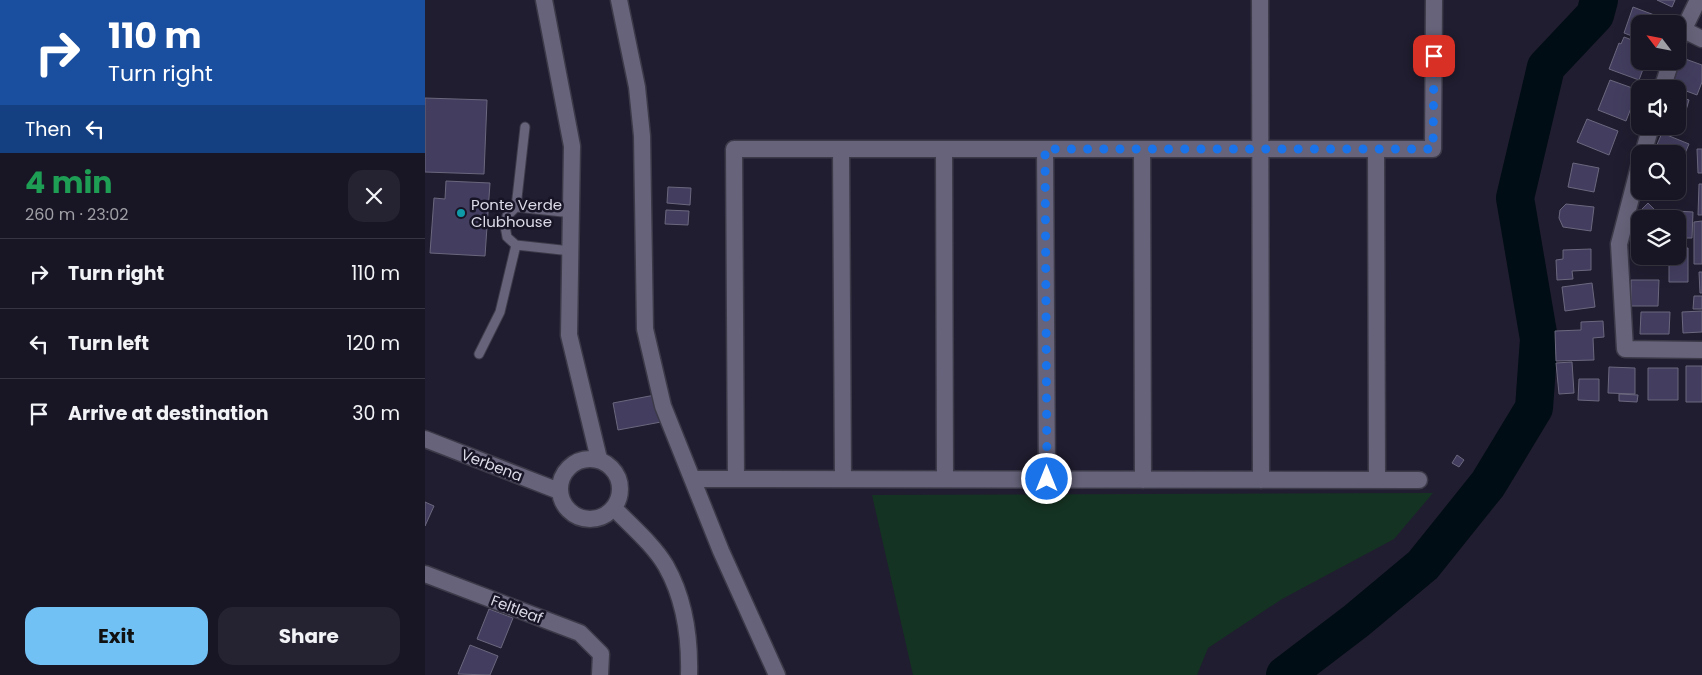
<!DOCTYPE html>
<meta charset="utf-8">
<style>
body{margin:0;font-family:Poppins,sans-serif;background:#252331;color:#f1f3f6;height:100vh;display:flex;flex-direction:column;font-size:19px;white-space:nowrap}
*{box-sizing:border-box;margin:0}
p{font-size:16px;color:#9f9fa6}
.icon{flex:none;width:28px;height:28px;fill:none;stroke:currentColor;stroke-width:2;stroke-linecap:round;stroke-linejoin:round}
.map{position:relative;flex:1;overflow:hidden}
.panel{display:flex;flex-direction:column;background:#181624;width:425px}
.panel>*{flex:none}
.banner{background:#1a4fa0;color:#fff;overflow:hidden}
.needle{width:32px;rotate:302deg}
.tools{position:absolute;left:1206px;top:15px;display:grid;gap:10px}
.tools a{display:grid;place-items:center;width:55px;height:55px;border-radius:10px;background:#181624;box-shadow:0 5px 20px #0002,0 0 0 1px #363541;font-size:25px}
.pin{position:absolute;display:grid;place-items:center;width:42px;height:42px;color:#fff;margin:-21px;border-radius:10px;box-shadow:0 2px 8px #0006}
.me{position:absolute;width:55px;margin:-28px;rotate:0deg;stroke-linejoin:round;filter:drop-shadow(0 0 4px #0008)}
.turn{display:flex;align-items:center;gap:18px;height:105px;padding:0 25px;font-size:22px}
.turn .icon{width:65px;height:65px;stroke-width:2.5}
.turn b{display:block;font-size:35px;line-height:42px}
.then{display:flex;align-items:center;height:48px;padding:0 25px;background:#0003;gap:10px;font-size:19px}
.round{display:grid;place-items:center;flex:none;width:52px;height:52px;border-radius:15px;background:#252331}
.summary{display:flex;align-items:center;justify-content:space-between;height:85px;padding:0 25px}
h1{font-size:30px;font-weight:700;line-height:38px;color:#1e9e55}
.action{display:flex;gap:10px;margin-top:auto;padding:10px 25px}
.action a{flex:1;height:58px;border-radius:15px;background:#72c1f5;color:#111;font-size:20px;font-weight:700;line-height:58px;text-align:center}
.action a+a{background:#252331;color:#f1f3f6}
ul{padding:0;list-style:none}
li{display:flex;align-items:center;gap:15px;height:70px;padding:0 25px;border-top:1px solid #363541}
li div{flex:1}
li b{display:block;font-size:19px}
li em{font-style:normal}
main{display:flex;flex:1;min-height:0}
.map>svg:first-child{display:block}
.green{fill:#153322}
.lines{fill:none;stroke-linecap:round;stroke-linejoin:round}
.river{stroke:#000d14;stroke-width:38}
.building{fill:#433e5f;stroke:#6a677e}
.lane-casing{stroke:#3c3a49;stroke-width:11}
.street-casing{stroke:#3c3a49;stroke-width:19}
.lane{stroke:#66637a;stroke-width:9}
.street{stroke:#66637a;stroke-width:16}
.route{stroke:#1a73e8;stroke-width:9;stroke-dasharray:0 16.2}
.culture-dot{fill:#0f9aa8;stroke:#171426;stroke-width:2}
.labels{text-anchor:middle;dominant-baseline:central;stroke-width:5;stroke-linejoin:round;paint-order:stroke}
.poi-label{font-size:15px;fill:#dbdae7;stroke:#171426;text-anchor:start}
.street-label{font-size:15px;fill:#dbdae7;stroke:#171426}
</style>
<main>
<section class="panel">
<div class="banner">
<div class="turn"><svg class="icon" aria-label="right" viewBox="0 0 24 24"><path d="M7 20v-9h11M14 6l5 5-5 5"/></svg><div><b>110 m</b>Turn right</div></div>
<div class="then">Then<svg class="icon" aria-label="left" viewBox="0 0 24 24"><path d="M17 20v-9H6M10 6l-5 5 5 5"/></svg></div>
</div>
<div class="summary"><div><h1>4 min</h1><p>260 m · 23:02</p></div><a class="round"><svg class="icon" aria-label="close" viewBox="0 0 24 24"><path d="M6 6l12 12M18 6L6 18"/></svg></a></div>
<ul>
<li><svg class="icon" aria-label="right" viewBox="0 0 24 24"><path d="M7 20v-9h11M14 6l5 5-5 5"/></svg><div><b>Turn right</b></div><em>110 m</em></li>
<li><svg class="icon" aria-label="left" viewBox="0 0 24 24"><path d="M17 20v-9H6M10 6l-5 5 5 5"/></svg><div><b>Turn left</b></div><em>120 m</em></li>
<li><svg class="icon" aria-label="arrive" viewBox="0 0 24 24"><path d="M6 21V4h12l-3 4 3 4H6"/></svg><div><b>Arrive at destination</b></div><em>30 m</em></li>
</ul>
<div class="action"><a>Exit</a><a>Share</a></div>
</section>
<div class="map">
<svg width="1277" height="675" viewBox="0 0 1277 675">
<rect width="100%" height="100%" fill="#201d30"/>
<!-- green -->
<path class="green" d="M1008 493 969 539 857 599 783 648 772 675H488L447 495Z"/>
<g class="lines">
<!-- river -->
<path class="river" d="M860 675 931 621 998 565 1063 484 1109 408 1114 339 1090 198 1121 67 1170 15 1174 0"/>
</g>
<!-- building -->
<path class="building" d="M1232 0H1250L1247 7Z
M1208 7 1240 19 1238 24H1215V39L1199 33Z
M1199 37 1215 43V61H1221L1214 80 1184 69 1194 43 1196 44Z
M1252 56 1277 65V82L1272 95 1240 83 1252 61Z
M1185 80 1213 90 1201 121 1173 110Z
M1252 96 1264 100 1255 131 1239 126H1252Z
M0 98 62 100 59 174 0 172Z
M1162 119 1193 131 1184 155 1152 142Z
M1237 133 1264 144 1253 170 1252 154H1228Z
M1272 149H1277V173H1273Z
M1148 163 1174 168 1169 192 1143 187Z
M21 181 65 183 60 256 5 253 9 198 20 199Z
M1274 184H1277V215H1273Z
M243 187 266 188 265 205 242 203Z
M1223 203 1239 219H1215V231L1205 221Z
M1141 204 1169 207 1166 231 1138 227 1134 218 1135 210Z
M241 210 264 211 263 225 240 224Z
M1251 211 1268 212 1267 238H1252Z
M1277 221V264H1269V222Z
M1252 248H1263V282H1244V256H1252Z
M1166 249V270L1147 271 1148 279 1132 280 1131 260 1138 259V250Z
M1274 272H1277V293H1275Z
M1206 280H1234L1233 306H1206Z
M1167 283 1170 307 1140 311 1137 287Z
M1269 296H1277V309H1268Z
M1277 311V332L1258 333 1257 312Z
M1216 312H1245L1244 334H1215Z
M1178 321 1179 337 1168 338 1169 360 1131 361 1130 331 1156 330V322Z
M1147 362 1149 393 1134 394 1131 363Z
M1261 366H1277V402H1261Z
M1184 367 1210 368V394L1183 393Z
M1223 368H1253V400H1223Z
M1154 379H1174V401L1153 400Z
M1194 394 1213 395 1212 402 1194 401Z
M230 395 236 422 193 430 188 403Z
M1032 455 1039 460 1034 467 1027 463Z
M0 502 9 506 0 526Z
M64 609 88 618 76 648 52 639Z
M45 645 73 656 65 675 33 674Z"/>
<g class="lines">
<!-- lane casing -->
<g class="lane-casing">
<path id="lane" d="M91 207 100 127
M146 251 91 245 82 237 80 226 82 216 91 207 147 213
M54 354 75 312 91 245"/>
</g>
<!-- street casing -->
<g class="street-casing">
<path id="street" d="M119 0 147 146 144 335 174 459
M194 0 212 87 217 136 220 329 238 406 296 551 352 675
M835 0 836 480
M1259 30 1277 39
M1252 43 1273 0
M1237 89 1246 61
M416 149 418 479
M519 149 520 479
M620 149 622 479
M717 149 718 480
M951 149 952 480
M1218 154 1226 126
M1215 163 1194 244 1200 349 1277 350
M0 439 134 491
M135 489a30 30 0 1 1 60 0a30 30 0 1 1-60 0Z
M268 479 994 480
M311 479 309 149H1008L1009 0
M189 508C206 526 228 544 241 566 259 598 265 638 264 675
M0 574 155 633 176 654 175 675"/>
</g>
<!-- lane -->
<use href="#lane" class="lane"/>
<!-- street -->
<use href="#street" class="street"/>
</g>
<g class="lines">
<!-- route -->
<path class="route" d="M622 479 620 149H1008L1009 56"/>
</g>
<!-- markers -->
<circle class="culture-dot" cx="36" cy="213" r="5"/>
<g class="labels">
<!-- poi labels -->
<g class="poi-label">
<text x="46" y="204">Ponte Verde<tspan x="46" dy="17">Clubhouse</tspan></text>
</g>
<!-- street labels -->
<g class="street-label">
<text transform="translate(67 465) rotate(21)">Verbena</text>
<text transform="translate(92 609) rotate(21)">Feltleaf</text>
</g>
</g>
</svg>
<div class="tools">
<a><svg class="needle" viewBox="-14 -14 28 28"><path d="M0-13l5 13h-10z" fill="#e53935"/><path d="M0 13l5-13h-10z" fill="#9f9fa6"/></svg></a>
<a><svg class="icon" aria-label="sound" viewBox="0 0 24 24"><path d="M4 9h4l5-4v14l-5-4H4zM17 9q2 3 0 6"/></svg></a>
<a><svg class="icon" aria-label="search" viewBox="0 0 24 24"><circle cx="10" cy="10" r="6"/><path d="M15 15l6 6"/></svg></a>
<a><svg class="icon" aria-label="layers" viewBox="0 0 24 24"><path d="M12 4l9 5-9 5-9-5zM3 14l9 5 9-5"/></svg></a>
</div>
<div class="pin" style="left:1009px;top:56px;background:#d93025"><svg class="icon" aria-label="arrive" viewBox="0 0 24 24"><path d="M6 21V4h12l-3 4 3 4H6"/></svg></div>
<svg class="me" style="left:622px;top:479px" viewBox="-20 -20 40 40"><circle r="17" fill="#1a73e8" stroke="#fff" stroke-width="3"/><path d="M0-11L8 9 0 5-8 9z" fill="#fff"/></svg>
</div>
</main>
